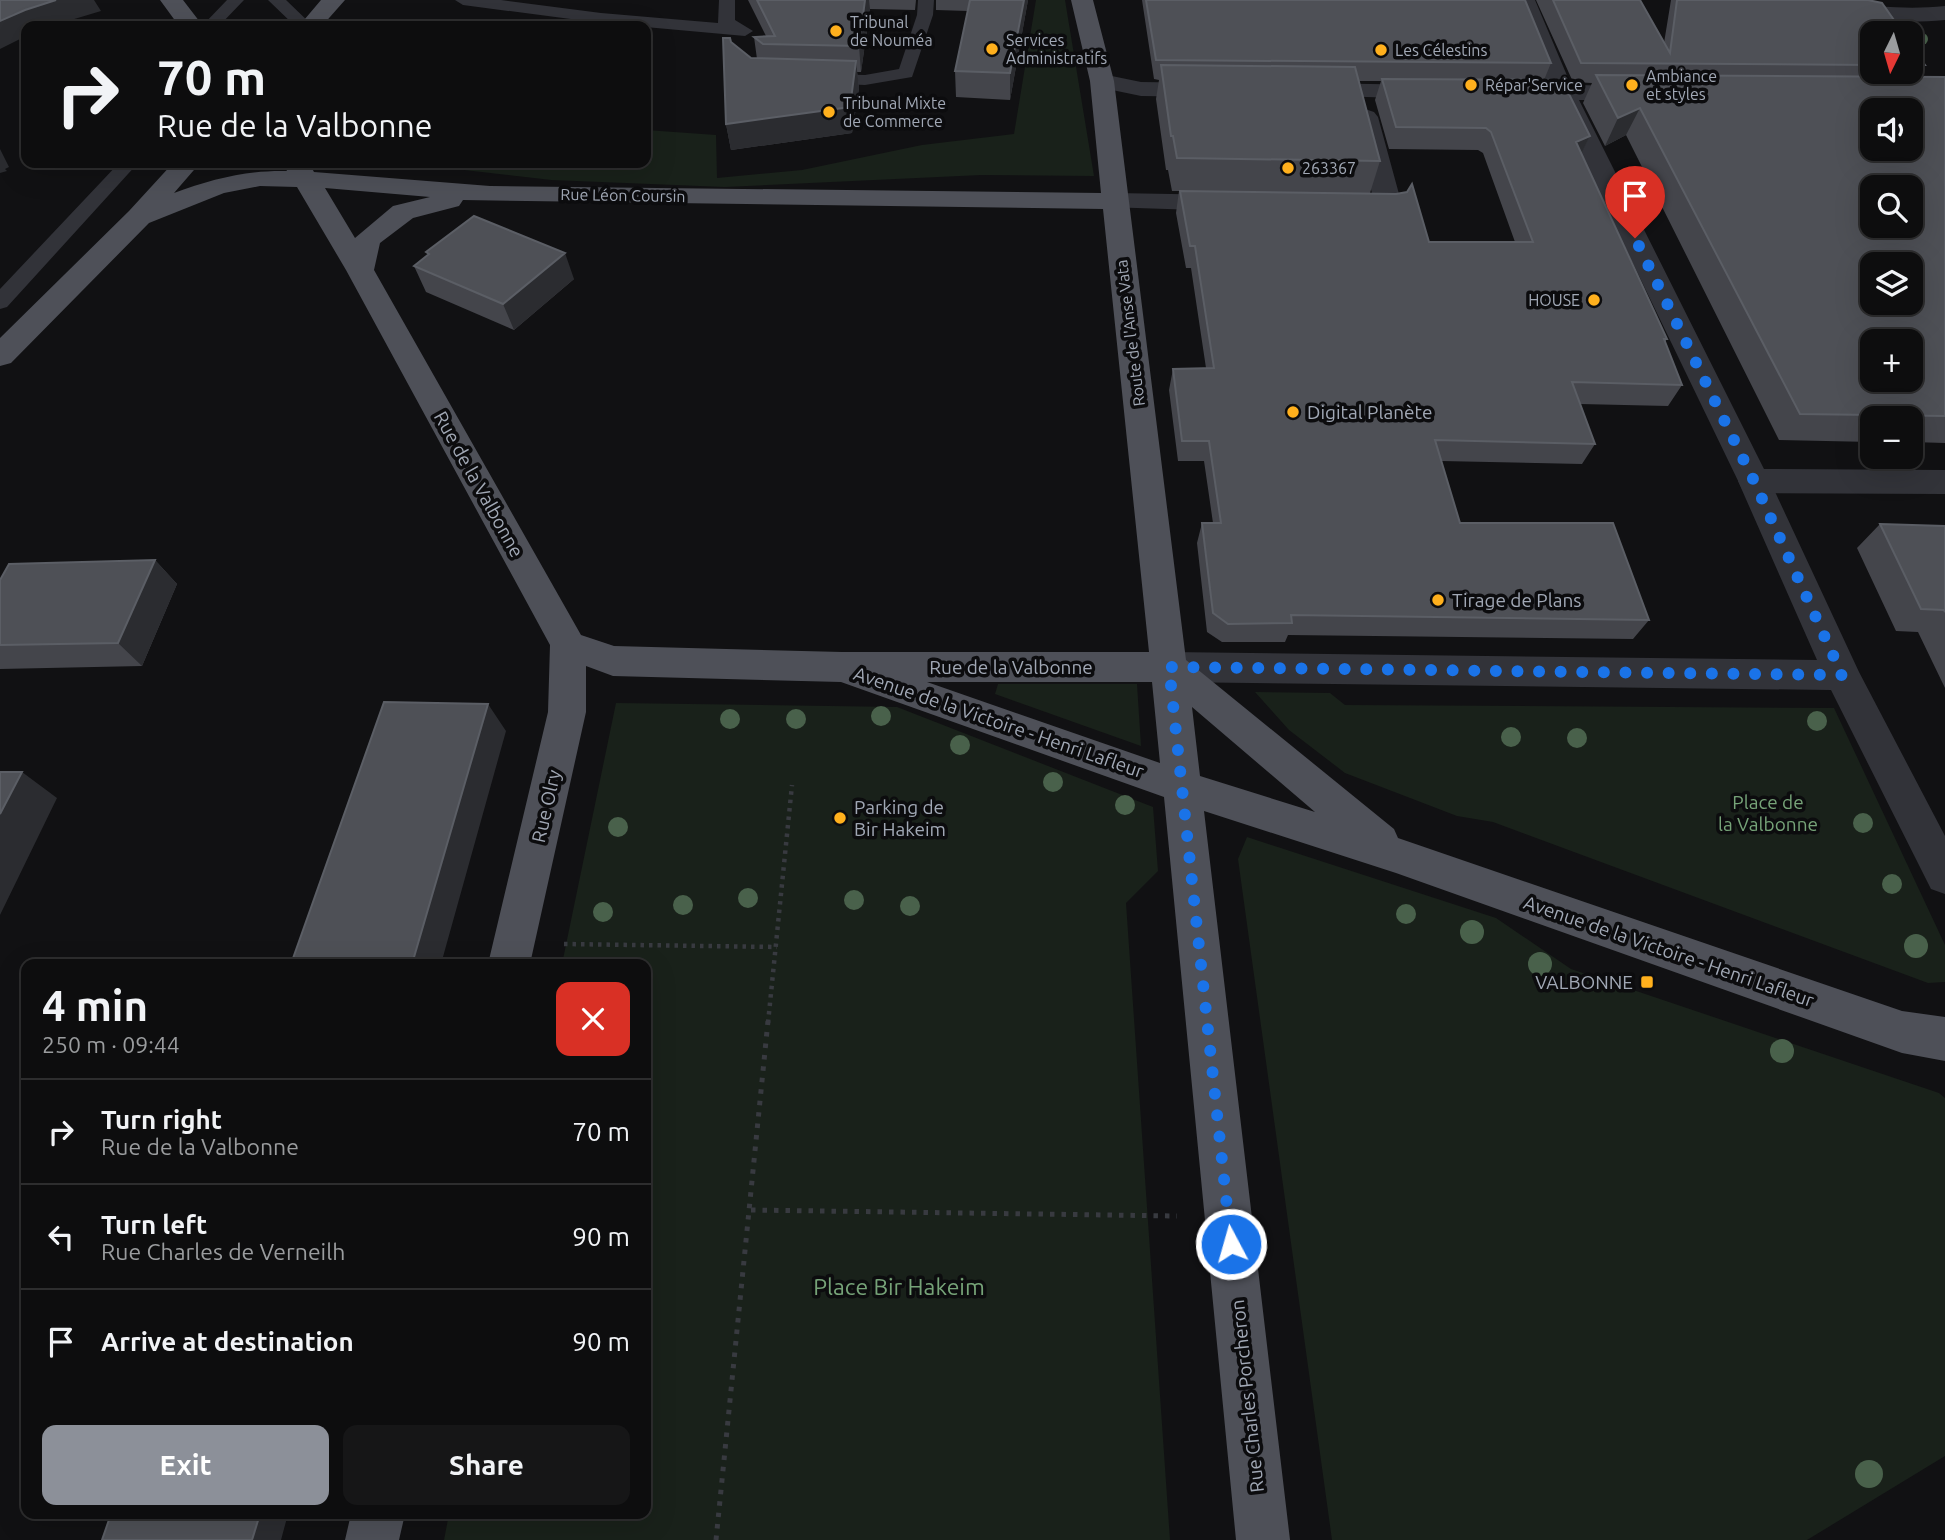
<!DOCTYPE html>
<meta charset="utf-8">
<style>
body{margin:0;font-family:Ubuntu,sans-serif;background:#161617;color:#f1f3f6;height:100vh;display:flex;flex-direction:column;font-size:26px;white-space:nowrap}
*{box-sizing:border-box;margin:0}
p{font-size:23px;color:#9a9c9e}
.icon{flex:none;width:38px;height:38px;fill:none;stroke:currentColor;stroke-width:2;stroke-linecap:round;stroke-linejoin:round}
.map{position:relative;flex:1;overflow:hidden}
.panel{position:absolute;left:21px;top:959px;width:630px;height:560px;display:flex;flex-direction:column;background:#0d0d0e;border-radius:14px;box-shadow:0 7px 28px #0002,0 0 0 2px #2d2d2e}
.panel>*{flex:none}
.hud{position:absolute;left:21px;top:21px;width:630px;height:147px;border-radius:14px;box-shadow:0 7px 28px #0002,0 0 0 2px #2d2d2e;background:#0d0d0e;color:#f1f3f6;overflow:hidden}
.needle{width:46px;rotate:185deg}
.fabs{position:absolute;left:1860px;top:21px;display:grid;gap:14px}
.fabs a{display:grid;place-items:center;width:63px;height:63px;border-radius:14px;background:#0d0d0e;box-shadow:0 7px 28px #0002,0 0 0 2px #2d2d2e;font-size:35px}
.pin{position:absolute;display:grid;place-items:center;width:60px;height:60px;color:#fff;margin:-72px -30px;border-radius:50% 50% 50% 0;rotate:-45deg;box-shadow:0 0 7px #0007}
.pin .icon{rotate:45deg}
.me{position:absolute;width:77px;margin:-38px;rotate:354deg;stroke-linejoin:round;filter:drop-shadow(0 0 5px #0008)}
.turn{display:flex;align-items:center;gap:24px;height:147px;padding:0 21px;font-size:32px}
.turn .icon{width:91px;height:91px;stroke-width:2.5}
.turn b{display:block;font-size:49px;line-height:60px}
.round{display:grid;place-items:center;flex:none;width:74px;height:74px;border-radius:14px;background:#161617}
.overview{display:flex;align-items:center;justify-content:space-between;height:119px;padding:0 21px}
h1{font-size:42px;font-weight:700;line-height:52px}
.button{display:flex;gap:14px;margin-top:auto;padding:14px 21px}
.button a{flex:1;height:80px;border-radius:14px;background:#8c9099;color:#fff;font-size:28px;font-weight:700;line-height:80px;text-align:center}
.button a+a{background:#161617;color:#f1f3f6}
ul{padding:0;list-style:none}
li{display:flex;align-items:center;gap:21px;height:105px;padding:0 21px;border-top:2px solid #2d2d2e}
li div{flex:1}
li b{display:block;font-size:26px}
li em{font-style:normal}
.map>svg:first-child{display:block}
.green{fill:#19211a}
.lines{fill:none;stroke-linecap:round;stroke-linejoin:round}
.path-far1{stroke:#383a40;stroke-width:4.5;stroke-dasharray:3.5 5;stroke-linecap:butt}
.path{stroke:#383a40;stroke-width:5;stroke-dasharray:4.5 7;stroke-linecap:butt}
.service{fill:#323339;fill-rule:evenodd}
.minor{fill:#323339;fill-rule:evenodd}
.tertiary{fill:#323339;fill-rule:evenodd}
.primary{fill:#4e5058;fill-rule:evenodd}
.tree{fill:#49614b}
.wall{fill:#44454b;fill-rule:evenodd}
.shaded-wall{fill:#2b2c30}
.building{fill:#4e5056;stroke:#5b5e65;stroke-width:2;fill-rule:evenodd}
.route{stroke:#1a73e8;stroke-width:12;stroke-dasharray:0 21.6}
.poi-dot{fill:#ffb01d;stroke:#0c0c0e;stroke-width:2.5}
.labels{text-anchor:middle;dominant-baseline:central;stroke-width:7;stroke-linejoin:round;paint-order:stroke}
.far-poi-label{font-size:16px;fill:#a1a8b5;stroke:#0c0c0e;text-anchor:start}
.far-street-label{font-size:16px;fill:#a1a8b5;stroke:#0c0c0e}
.poi-label{font-size:19px;fill:#a1a8b5;stroke:#0c0c0e;text-anchor:start}
.street-label{font-size:19px;fill:#a1a8b5;stroke:#0c0c0e}
.park-label{font-size:19px;fill:#76a378;stroke:#0c0c0e}
.near-park-label{font-size:23px;fill:#76a378;stroke:#0c0c0e}
</style>
<div class="map">
<svg width="1945" height="1540" viewBox="0 0 1945 1540">
<rect width="100%" height="100%" fill="#111113"/>
<!-- green -->
<path class="green" d="M1036 0H1065L1094 176 981 175 725 187 551 180 447 168 438 163H646V130L716 135 717 178 802 170 922 145 1014 134Z
M998 684H1137L1141 746 995 694Z
M1255 692 1330 693 1345 705 1834 708 1945 945V982L1928 983 1493 822 1457 816 1345 773 1289 730Z
M616 703 897 707 1153 807 1158 871 1126 903 1170 1540H444L449 1514H646V964H562Z
M1247 837 1496 918 1571 969 1939 1093 1945 1098V1456L1807 1540H1332L1238 859Z"/>
<g class="lines">
<!-- path-far1 -->
<path class="path-far1" d="M564 944 777 947
M768 1023 792 785"/>
<!-- path -->
<path class="path" d="M751 1210 1177 1216
M716 1540 768 1021"/>
<!-- service -->
<path class="service" d="M227 0H244L219 26H202Z
M268 0H286L313 26H295Z
M455 0H501L601 13 718 23 719 0H735V20L753 31 745 36 601 23 463 5Z
M918 0H934L933 15 912 77 865 85 816 83 813 79 822 74 865 75 899 69 917 15Z
M119 163H138L7 307 0 309V289Z"/>
<!-- minor -->
<path class="minor" d="M1365 109 1374 112 1378 117 1402 205 1399 211C1380 215 1357 214 1338 210L1335 204 1338 198 1373 197 1352 117 1356 112Z
M1115 193 1228 195 1238 197 1241 203 1238 209 1228 211 1106 207 1102 201 1106 195Z
M1754 469 1766 473 1770 481 1859 672 1945 836V894L1931 889 1831 690 1169 682 1156 677 1151 667 1156 657 1169 652 1817 660 1738 481 1742 473Z"/>
<!-- tertiary -->
<path class="tertiary" d="M1513 0H1535L1571 85 1638 86 1647 88 1650 93 1647 98 1638 100H1579L1764 469 1945 470V494L1754 493 1742 489 1554 100 1508 97 1505 92 1508 87 1547 85Z
M1783 0C1837 0 1890 12 1945 6V20C1893 25 1844 18 1794 7L1786 5Z
M1102 74 1141 82 1211 83 1220 85 1223 90 1220 95 1211 97 1141 96 1093 86 1090 81 1093 76Z
M1310 83 1432 85 1441 87 1444 92 1441 97 1432 99 1301 95 1298 90 1301 85Z"/>
<!-- primary -->
<path class="primary" d="M160 0H183L203 26H179Z
M321 0H345L322 26H299Z
M1071 0H1093L1114 81 1186 660 1394 829 1398 838 1902 1011 1945 1017V1061L1902 1053 1396 873 1204 811 1290 1540H1236L1164 797 841 682 613 676 586 666V712L530 964H488L548 712 550 645 346 270 297 187 260 186 224 193 149 223 11 363 0 366V338L129 211 173 163H200L174 193C212 179 247 170 287 171L283 163H309L314 172 490 186 1101 193 1090 81ZM325 188 430 197 393 206 355 238ZM463 200 1103 209 1149 652H842L614 646 581 635 374 270 380 243 413 218 459 206ZM927 682H1152L1160 763ZM1192 707 1315 812 1200 776Z
M351 1514H405L399 1540H345Z"/>
</g>
<!-- trees -->
<g class="tree">
<circle cx="1922" cy="39" r="6"/>
<circle cx="881" cy="716" r="10"/>
<circle cx="730" cy="719" r="10"/>
<circle cx="796" cy="719" r="10"/>
<circle cx="1817" cy="721" r="10"/>
<circle cx="1511" cy="737" r="10"/>
<circle cx="1577" cy="738" r="10"/>
<circle cx="960" cy="745" r="10"/>
<circle cx="1053" cy="782" r="10"/>
<circle cx="1125" cy="805" r="10"/>
<circle cx="1863" cy="823" r="10"/>
<circle cx="618" cy="827" r="10"/>
<circle cx="1892" cy="884" r="10"/>
<circle cx="748" cy="898" r="10"/>
<circle cx="854" cy="900" r="10"/>
<circle cx="683" cy="905" r="10"/>
<circle cx="910" cy="906" r="10"/>
<circle cx="603" cy="912" r="10"/>
<circle cx="1406" cy="914" r="10"/>
<circle cx="1472" cy="932" r="12"/>
<circle cx="1916" cy="946" r="12"/>
<circle cx="1540" cy="964" r="12"/>
<circle cx="1782" cy="1051" r="12"/>
<circle cx="1869" cy="1474" r="14"/>
</g>
<!-- wall -->
<path class="wall" d="M748 0H916L915 10 870 9 861 72H857L859 88 852 133 731 150 726 124 731 42 751 58 757 59 754 37 766 36Z
M936 0H1028L1010 100 956 97 955 71 968 11 936 10Z
M1142 0H1525L1551 63 1544 80 1590 136 1581 153 1667 339 1665 342 1682 385 1668 406 1580 404 1595 444 1582 464 1441 461 1460 523 1649 620 1633 639 1288 635 1285 642H1222L1207 632 1197 543 1202 523H1213L1204 461H1178L1169 390 1173 369 1206 368 1191 268H1186L1176 213 1179 191H1172L1168 170H1166L1156 99 1159 80 1154 79ZM1359 81H1381L1375 100 1389 149 1478 150 1483 153 1515 242H1429L1370 193 1380 161Z
M1536 0H1640L1664 43 1671 0H1868L1872 33V72H1911V45L1925 65 1917 77H1945V443L1911 442V418H1872V442L1779 440 1626 135 1605 146 1583 103 1592 83 1573 82Z
M426 252 574 279 514 330 426 292 414 266 428 255Z
M1880 524 1945 526V688L1918 632 1896 631 1857 548Z
M155 560 177 584 142 666 0 669V580Z"/>
<!-- shaded-wall -->
<path class="shaded-wall" d="M56 0H94L101 11 51 26H26V36L0 49V21L25 10Z
M865 0H869L870 9 861 72 859 46Z
M1024 0H1028L1010 100V73Z
M856 61 859 88 852 133 731 150 726 124Z
M1640 108 1626 135 1605 146 1618 118Z
M1590 136 1579 158 1576 142Z
M0 149 9 167 5 169 7 171 0 173Z
M565 253 574 279 514 330 503 304Z
M155 560 177 584 142 666 118 643Z
M488 704 506 731 441 964H412Z
M22 772 57 798 0 915V814Z
M260 1514H288L281 1540H252Z"/>
<!-- building -->
<path class="building" d="M0 0H56L25 10 0 21Z
M757 0H865L859 46 763 44 754 37 775 36Z
M970 0H1024L1010 73 955 71Z
M1146 0H1525L1551 63 1156 60Z
M1553 0H1640L1670 53 1677 0H1868L1882 3 1903 33H1872V65L1581 63Z
M723 38H730L731 42 751 58 856 61 850 107 726 124Z
M1911 45 1925 65H1911Z
M1161 65 1355 67 1380 161 1177 158 1173 136H1171Z
M1596 75 1945 77V416L1800 414 1640 108 1618 118ZM1872 110H1911V149H1872ZM1872 187H1911V226H1872ZM1872 264H1911V303H1872ZM1872 341H1911V380H1872Z
M1382 79 1562 80 1590 136 1576 142 1667 339H1664L1682 385 1572 382 1595 444 1435 440 1460 523H1613L1649 620 1291 615 1292 623 1228 624 1213 613 1202 523H1221L1209 441H1182L1173 369 1214 368 1195 246H1190L1180 191 1396 194 1407 192 1412 184 1429 242H1533L1491 132 1486 128 1396 127Z
M474 216 565 253 503 304 414 266 429 254 426 252Z
M1880 524 1945 526V612L1944 610 1921 609Z
M155 560 118 643 0 645V580L9 564Z
M384 702 488 704 412 964H291Z
M0 772H22L0 814Z
M111 1514H260L252 1540H102Z"/>
<g class="lines">
<!-- route -->
<path class="route" d="M1231 1244 1169 667 1842 675 1754 481 1635 238"/>
</g>
<!-- markers -->
<g class="poi-dot">
<circle cx="836" cy="31" r="7"/>
<circle cx="992" cy="49" r="7"/>
<circle cx="1381" cy="50" r="7"/>
<circle cx="1471" cy="85" r="7"/>
<circle cx="1632" cy="85" r="7"/>
<circle cx="829" cy="112" r="7"/>
<circle cx="1288" cy="168" r="7"/>
<circle cx="1594" cy="300" r="7"/>
<circle cx="1293" cy="412" r="7"/>
<circle cx="1438" cy="600" r="7"/>
<circle cx="840" cy="818" r="7"/>
<rect x="1640" y="975" width="14" height="14" rx="3.5"/>
</g>
<g class="labels">
<!-- far-poi labels -->
<g class="far-poi-label">
<text x="850" y="22">Tribunal<tspan x="850" dy="18">de Nouméa</tspan></text>
<text x="1006" y="40">Services<tspan x="1006" dy="18">Administratifs</tspan></text>
<text x="1395" y="50">Les Célestins</text>
<text x="1646" y="76">Ambiance<tspan x="1646" dy="18">et styles</tspan></text>
<text x="1485" y="85">Répar'Service</text>
<text x="843" y="103">Tribunal Mixte<tspan x="843" dy="18">de Commerce</tspan></text>
<text x="1302" y="168">263367</text>
<text x="1580" y="300" text-anchor="end">HOUSE</text>
</g>
<!-- far-street labels -->
<g class="far-street-label">
<text transform="translate(623 195) rotate(1)">Rue Léon Coursin</text>
<text transform="translate(1130 333) rotate(-97)">Route de l'Anse Vata</text>
</g>
<!-- poi labels -->
<g class="poi-label">
<text x="1307" y="412">Digital Planète</text>
<text x="1452" y="600">Tirage de Plans</text>
<text x="854" y="807">Parking de<tspan x="854" dy="22">Bir Hakeim</tspan></text>
<text x="1633" y="982" text-anchor="end">VALBONNE</text>
</g>
<!-- street labels -->
<g class="street-label">
<text transform="translate(479 484) rotate(61)">Rue de la Valbonne</text>
<text x="1011" y="667">Rue de la Valbonne</text>
<text transform="translate(999 722) rotate(19)">Avenue de la Victoire - Henri Lafleur</text>
<text transform="translate(546 806) rotate(-77)">Rue Olry</text>
<text transform="translate(1669 951) rotate(19)">Avenue de la Victoire - Henri Lafleur</text>
<text transform="translate(1247 1396) rotate(-96)">Rue Charles Porcheron</text>
</g>
<!-- park labels -->
<g class="park-label">
<text x="1768" y="802">Place de<tspan x="1768" dy="22">la Valbonne</tspan></text>
</g>
<!-- near-park labels -->
<g class="near-park-label">
<text x="899" y="1286">Place Bir Hakeim</text>
</g>
</g>
</svg>
<div class="fabs">
<a><svg class="needle" viewBox="-14 -14 28 28"><path d="M0-13l5 13h-10z" fill="#e53935"/><path d="M0 13l5-13h-10z" fill="#9a9c9e"/></svg></a>
<a><svg class="icon" aria-label="sound" viewBox="0 0 24 24"><path d="M4 9h4l5-4v14l-5-4H4zM17 9q2 3 0 6"/></svg></a>
<a><svg class="icon" aria-label="search" viewBox="0 0 24 24"><circle cx="10" cy="10" r="6"/><path d="M15 15l6 6"/></svg></a>
<a><svg class="icon" aria-label="layers" viewBox="0 0 24 24"><path d="M12 4l9 5-9 5-9-5zM3 14l9 5 9-5"/></svg></a>
<a>+</a>
<a>−</a>
</div>
<div class="pin" style="left:1635px;top:238px;background:#d93025"><svg class="icon" aria-label="arrive" viewBox="0 0 24 24"><path d="M6 21V4h12l-3 4 3 4H6"/></svg></div>
<svg class="me" style="left:1231px;top:1244px" viewBox="-20 -20 40 40"><circle r="17" fill="#1a73e8" stroke="#fff" stroke-width="3"/><path d="M0-11L8 9 0 5-8 9z" fill="#fff"/></svg>
<div class="hud">
<div class="turn"><svg class="icon" aria-label="right" viewBox="0 0 24 24"><path d="M7 20v-9h11M14 6l5 5-5 5"/></svg><div><b>70 m</b>Rue de la Valbonne</div></div>
</div>
<section class="panel">
<div class="overview"><div><h1>4 min</h1><p>250 m · 09:44</p></div><a class="round" style="background:#d93025;color:#fff"><svg class="icon" aria-label="close" viewBox="0 0 24 24"><path d="M6 6l12 12M18 6L6 18"/></svg></a></div>
<ul>
<li><svg class="icon" aria-label="right" viewBox="0 0 24 24"><path d="M7 20v-9h11M14 6l5 5-5 5"/></svg><div><b>Turn right</b><p>Rue de la Valbonne</p></div><em>70 m</em></li>
<li><svg class="icon" aria-label="left" viewBox="0 0 24 24"><path d="M17 20v-9H6M10 6l-5 5 5 5"/></svg><div><b>Turn left</b><p>Rue Charles de Verneilh</p></div><em>90 m</em></li>
<li><svg class="icon" aria-label="arrive" viewBox="0 0 24 24"><path d="M6 21V4h12l-3 4 3 4H6"/></svg><div><b>Arrive at destination</b></div><em>90 m</em></li>
</ul>
<div class="button"><a>Exit</a><a>Share</a></div>
</section>
</div>
